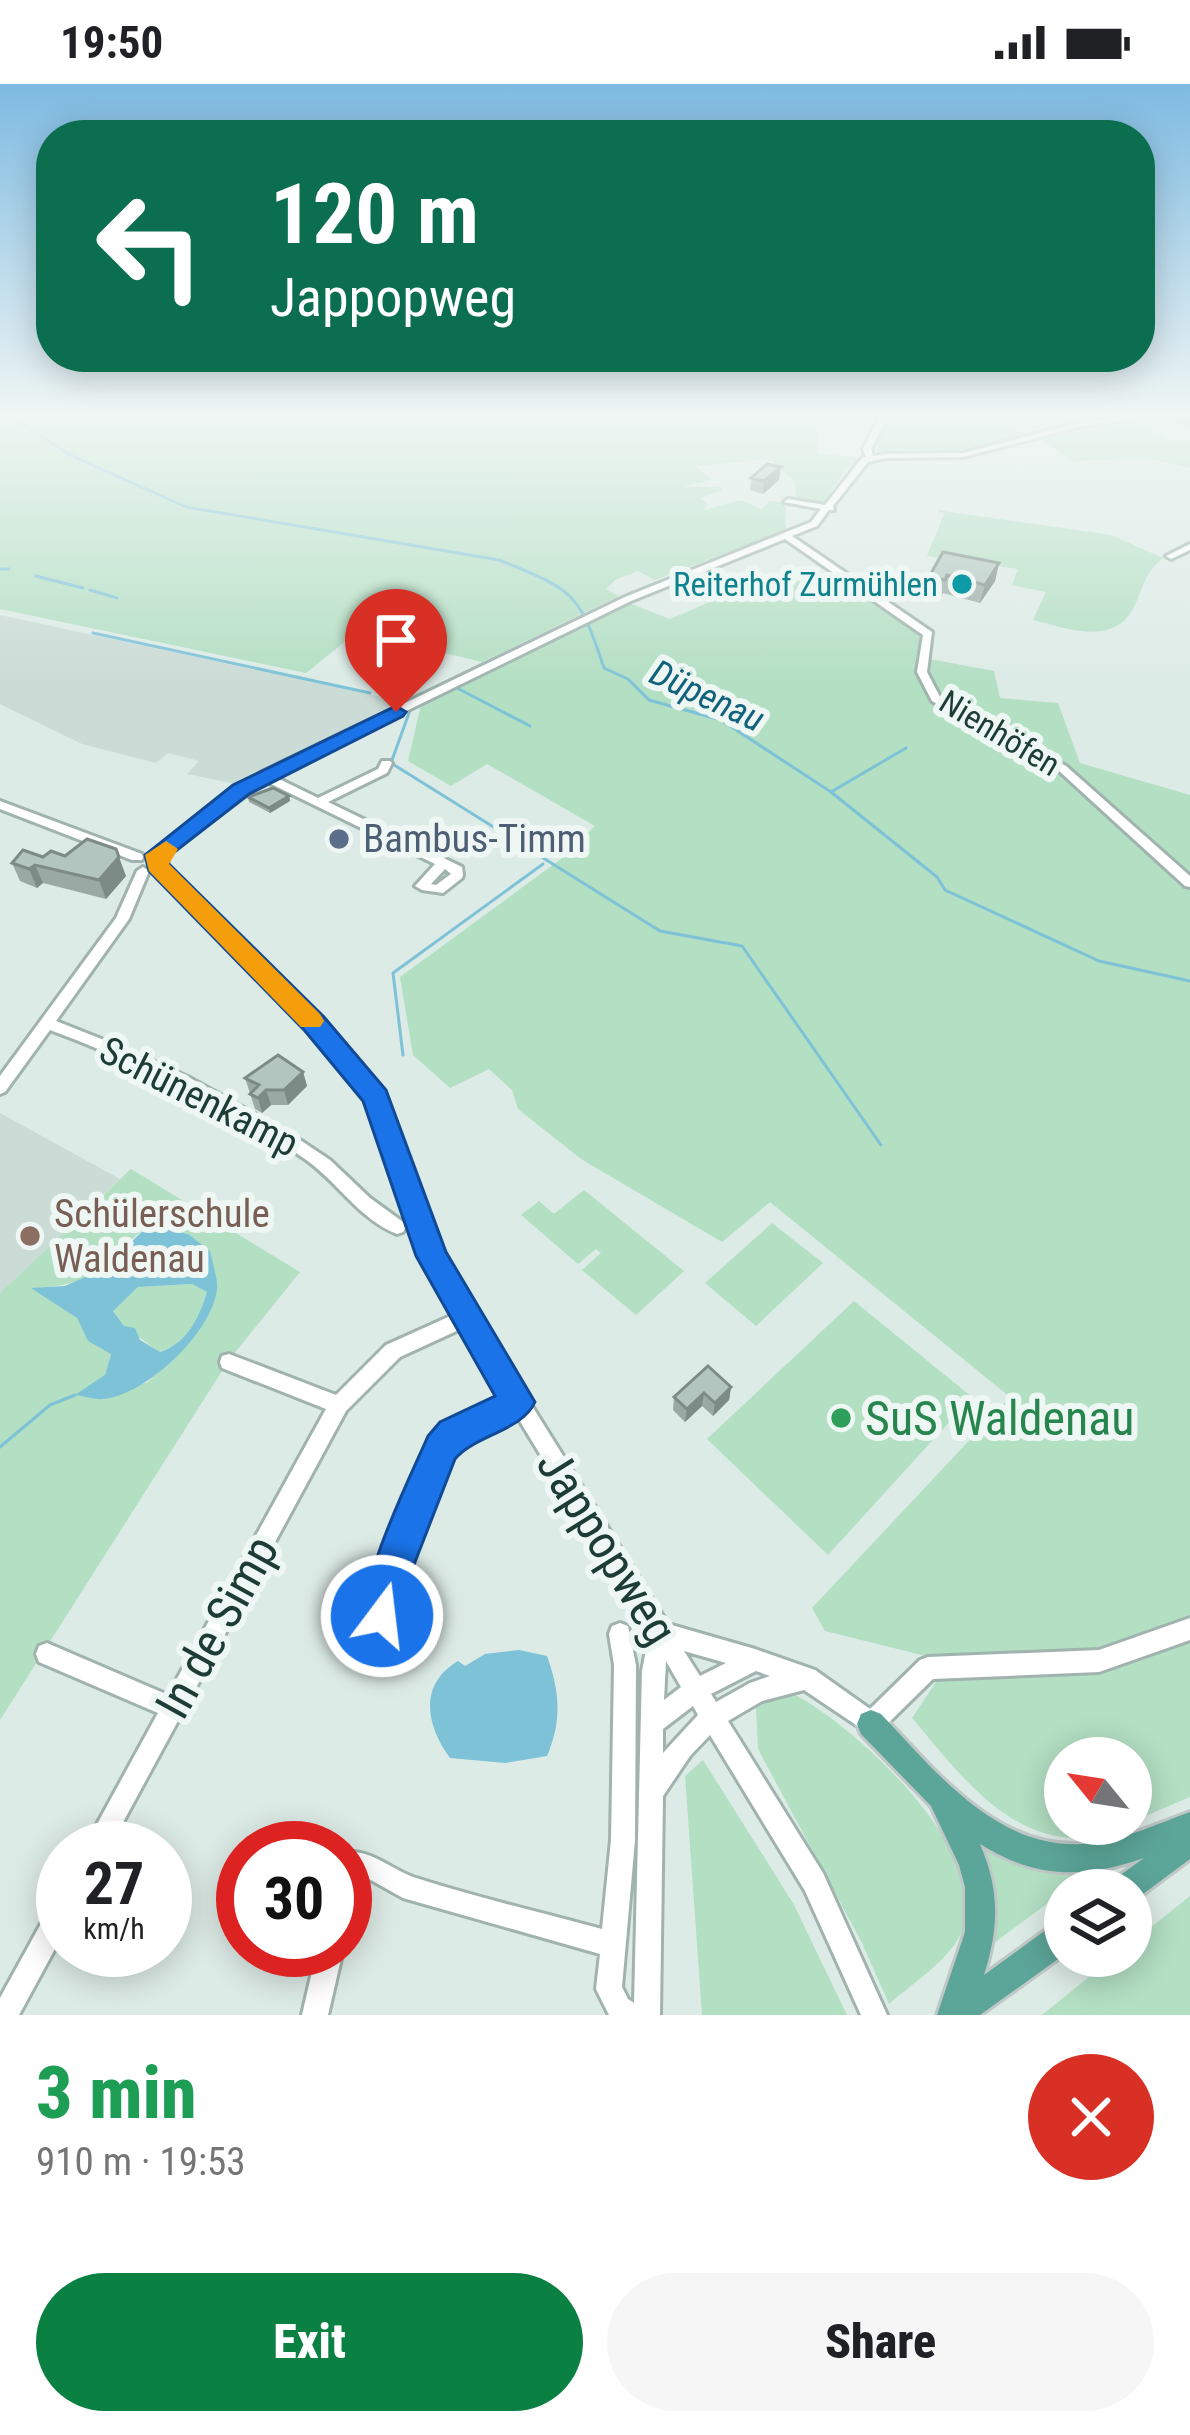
<!DOCTYPE html>
<meta charset="utf-8">
<style>
body{margin:0;font-family:"Roboto Condensed",sans-serif;background:#f6f6f6;color:#202124;height:100vh;display:flex;flex-direction:column;font-size:45px;white-space:nowrap}
*{box-sizing:border-box;margin:0}
p{font-size:39px;color:#757577}
.icon{flex:none;width:66px;height:66px;fill:none;stroke:currentColor;stroke-width:2;stroke-linecap:round;stroke-linejoin:round}
.map{position:relative;height:1931px;overflow:hidden}
.drawer{display:flex;flex-direction:column;background:#fff;flex:1}
.drawer>*{flex:none}
.banner{position:absolute;left:36px;top:36px;width:1119px;height:252px;border-radius:48px;box-shadow:0 6px 30px #0003;background:#0b6e4f;color:#fff;overflow:hidden}
.needle{width:78px;rotate:300deg}
.buttons{position:absolute;left:1044px;top:1653px;display:grid;gap:24px}
.buttons a{display:grid;place-items:center;width:108px;height:108px;border-radius:50%;background:#fff;box-shadow:0 6px 30px #0003;font-size:60px}
.speed{position:absolute;left:36px;top:1737px;display:flex;gap:24px;font-size:60px;font-weight:700;text-align:center}
.speed>*{display:grid;place-content:center;width:156px;height:156px;border-radius:50%;background:#fff;box-shadow:0 6px 30px #0003;line-height:1}
.speed small{font-size:30px;font-weight:400}
.speed .limit{border:18px solid #d22;background:#fff;color:#111}
.pin{position:absolute;display:grid;place-items:center;width:102px;height:102px;color:#fff;margin:-123px -51px;border-radius:50% 50% 50% 0;rotate:-45deg;box-shadow:0 0 12px #0007}
.pin .icon{rotate:45deg}
.me{position:absolute;width:132px;margin:-66px;rotate:15deg;stroke-linejoin:round;filter:drop-shadow(0 0 9px #0008)}
.turn{display:flex;align-items:center;gap:42px;height:252px;padding:0 36px;font-size:54px}
.turn .icon{width:156px;height:156px;stroke-width:2.5}
.turn b{display:block;font-size:84px;line-height:102px}
.round{display:grid;place-items:center;flex:none;width:126px;height:126px;border-radius:63px;background:#f6f6f6}
.head{display:flex;align-items:center;justify-content:space-between;height:204px;padding:0 36px}
h1{font-size:72px;font-weight:800;line-height:90px;color:#1e9e55}
.action{display:flex;gap:24px;margin-top:auto;padding:24px 36px}
.action a{flex:1;height:138px;border-radius:72px;background:#0b8043;color:#fff;font-size:48px;font-weight:800;line-height:138px;text-align:center}
.action a+a{background:#f6f6f6;color:#202124}
.status{display:flex;justify-content:space-between;align-items:center;height:84px;padding:0 60px;background:#fff;direction:ltr}
.status svg{height:33px;fill:currentColor}
.map>svg:first-child{display:block}
.built{fill:#cbdbd5}
.green{fill:#b3dfc3;fill-rule:evenodd}
.water{fill:#7ec2d7;fill-rule:evenodd}
.lines{fill:none;stroke-linecap:round;stroke-linejoin:round}
.stream{stroke:#7ec2d7;stroke-width:3}
.minor-casing{stroke:#a0b3ae;stroke-width:6}
.major-casing{stroke:#c0c8c7;stroke-width:6}
.minor{fill:#fff;fill-rule:evenodd}
.major{fill:#5ca699;fill-rule:evenodd}
.wall{fill:#99aaa4}
.shaded-wall{fill:#7d8b86}
.building{fill:#b2c6bf;stroke:#7d8b86;stroke-width:3}
.route{fill:#1a73e8;stroke:#114b97;stroke-width:3}
.slow{fill:#f59e0b}
.culture-dot{fill:#0f9aa8;stroke:#eef7f3;stroke-width:4.5}
.service-dot{fill:#5c6f8a;stroke:#eef7f3;stroke-width:4.5}
.education-dot{fill:#8d6e63;stroke:#eef7f3;stroke-width:4.5}
.leisure-dot{fill:#2e9e5b;stroke:#eef7f3;stroke-width:4.5}
.labels{text-anchor:middle;dominant-baseline:central;stroke-width:12;stroke-linejoin:round;paint-order:stroke}
.far-culture-label{font-size:33px;fill:#0d838f;stroke:#eef7f3;text-anchor:end}
.far-street-label{font-size:33px;fill:#1d3c36;stroke:#eef7f3}
.far-water-label{font-size:36px;font-style:italic;fill:#12627d;stroke:#eef7f3}
.service-label{font-size:39px;fill:#4e5e75;stroke:#eef7f3;text-anchor:start}
.street-label{font-size:39px;fill:#1d3c36;stroke:#eef7f3}
.education-label{font-size:39px;fill:#785e54;stroke:#eef7f3;text-anchor:start}
.near-leisure-label{font-size:48px;fill:#27864d;stroke:#eef7f3;text-anchor:start}
.near-street-label{font-size:48px;fill:#1d3c36;stroke:#eef7f3}
</style>
<div class="status"><b>19:50</b><svg viewBox="0 0 49 12"><path d="M0 12V9h3v3zM5 12V6h3v6zM10 12V3h3v9zM15 12V0h3v12zM26 1h20v11H26zM47 4h2v5h-2z"/></svg></div>
<div class="map">
<svg width="1190" height="1931" viewBox="0 0 1190 1931">
<rect width="100%" height="100%" fill="#ddebe6"/>
<!-- built -->
<path class="built" d="M0 531 400 617 236 700 187 690 199 677 168 669 156 679 82 660 0 620Z
M0 1029 120 1095 0 1209Z"/>
<!-- green -->
<path class="green" d="M0 332H818L817 369 859 374 845 386 823 421 797 417 794 397 771 375 695 382 712 396 681 403H720L723 406 701 414 708 421 704 426 741 416 762 425 769 417 785 418 786 446 655 496 638 487 615 496 606 505 619 512 482 578 357 548 306 589 0 525Z
M889 332H993L1028 352 950 370 885 369 875 366Z
M1130 336 1172 357 1190 356V384L1147 374 1072 377 1041 355Z
M937 426 1111 451 1163 474C1144 490 1144 501 1135 521 1115 564 1067 544 1033 536L1046 508 1012 501 1018 485 927 472 944 430Z
M835 493 921 544 924 574 994 587 1000 614 1058 619 1080 679 1190 711V1713L1131 1738V1674H1065V1740H1125C1112 1745 1095 1753 1081 1754 1006 1757 955 1684 912 1634L938 1595 934 1574 825 1547 812 1524 1010 1313 770 1118 722 1158 581 1075 518 1025 512 1006 489 985 450 1004 413 971 400 893 561 775 595 742 487 680 451 702 408 677 421 621 629 519 670 535 743 504Z
M131 1085 300 1188 229 1276 0 1636V1209ZM148 1142 188 1150 217 1205C202 1245 179 1270 147 1299L105 1291 111 1269 88 1257 77 1234 34 1204C102 1201 102 1177 148 1142Z
M584 1106 684 1187 636 1231 582 1186 601 1169 596 1165 578 1180 521 1131 539 1117 554 1130Z
M772 1139 823 1179 756 1242 705 1199Z
M192 1200 207 1208C199 1234 187 1259 159 1268L124 1242 113 1226 138 1203Z
M854 1217 972 1313 828 1471 707 1355Z
M787 1607C849 1635 977 1755 967 1831 963 1868 915 1897 889 1920L862 1859 758 1665 756 1624 768 1612Z
M703 1676 793 1819 847 1931H702L685 1692Z
M971 1747 1034 1783 1087 1790 994 1859 995 1813Z
M1190 1812V1931H1042L1115 1872H1131V1859Z"/>
<!-- water -->
<path class="water" d="M148 1142 188 1150 210 1167C212 1178 218 1194 217 1205 212 1249 147 1310 104 1315 96 1316 84 1312 75 1311L105 1291 111 1270 88 1257 77 1234 31 1204 65 1202 103 1185ZM192 1200 207 1208C199 1234 187 1259 160 1268L140 1256 135 1244 124 1242 113 1227 138 1203Z
M519 1566 547 1572C560 1608 562 1637 547 1672L505 1679 450 1674C426 1641 418 1601 458 1577L465 1582 485 1570Z"/>
<g class="lines">
<!-- stream -->
<path class="stream" d="M10 332 70 371 186 423 499 476C574 506 579 508 604 584L628 595 649 616 721 636 831 708 937 793 945 806 1099 877 1190 897
M872 368 884 341
M833 411 856 378
M0 485H9
M36 492 83 504
M90 506 117 514
M93 549 370 609
M459 605 530 642
M409 629 391 679 660 847 742 862 881 1061
M831 708 906 664
M403 971 393 889 543 780
M0 1363 50 1321 75 1311"/>
<!-- minor casing -->
<g class="minor-casing">
<path id="minor" d="M880 332H888L871 365 873 372 885 370 963 369 1082 338 1128 332H1152L1082 342 963 373 885 374 868 378 833 422 834 426H829L817 442 792 452 932 548 927 588 940 613 1066 682 1190 792V803L1185 802 1058 686 932 617 917 588 923 551 785 455 631 517 273 692 318 714 378 685 382 677H390L392 679 387 689 328 718 462 783 463 791 462 794 443 809 422 806 415 802 435 780 265 697 162 774 157 775 151 771 260 689 625 513 811 438 821 425 784 418 788 415 825 421 862 374 866 373 863 365ZM445 785 451 790 436 801 431 800Z
M1190 460V466L1171 475 1166 472Z
M0 717 142 770 143 773 142 776H132L0 725Z
M157 778 162 779 319 936 381 1009 449 1189 668 1540 755 1565 815 1586 870 1625 920 1576 928 1573 1099 1566 1190 1534V1556L1099 1588 933 1595 879 1648 871 1651 804 1606 762 1617 728 1637 823 1789 887 1931H861L805 1807 710 1651 690 1672 663 1712 660 1931H609L596 1905 600 1870 403 1814 369 1795 358 1793 354 1808 345 1811V1768C372 1766 389 1784 413 1793 475 1813 539 1828 602 1845L611 1756 614 1581 609 1550 612 1542 620 1539 628 1542 636 1581 635 1756 622 1903 628 1915 634 1919 642 1587 649 1550 515 1329 460 1357 448 1370 406 1478 390 1540 382 1543 374 1540 371 1532 386 1478 434 1357 446 1343 506 1314 463 1244 400 1273 346 1327 109 1764H84L158 1629 39 1578 36 1570 39 1562 47 1559 168 1611 326 1325 222 1284 220 1278 222 1272 229 1270 336 1311 386 1261 455 1230 432 1192 369 1016 309 944 152 785 151 782ZM684 1567 726 1579 700 1592ZM666 1577 681 1603 664 1616ZM756 1587 770 1592 750 1599 716 1618 711 1610ZM693 1622 698 1631 663 1669V1645Z
M143 783 149 787 129 835 56 937 119 962 190 994 291 1050 330 1076 370 1114 403 1138 406 1143 403 1148 397 1150C359 1135 338 1098 305 1075 227 1021 138 979 50 946L5 1008 0 1010V992L116 834 137 787Z
M63 1812V1850L19 1931H0V1914L54 1816Z
M317 1866H343L328 1931H302Z"/>
</g>
<!-- major casing -->
<g class="major-casing">
<path id="major" d="M1168 332 1190 336V342L1169 334Z
M871 1626 881 1630C938 1690 1001 1771 1093 1759 1126 1755 1159 1739 1190 1728V1775L1131 1819V1806H1111L1115 1795 1144 1774C1084 1795 1036 1795 980 1760 1000 1806 999 1844 984 1891L1054 1840 1065 1836V1870L980 1931H937L965 1848V1803L959 1781 931 1722 861 1650 857 1640 861 1630Z"/>
</g>
<!-- minor -->
<use href="#minor" class="minor"/>
<!-- major -->
<use href="#major" class="major"/>
</g>
<!-- wall -->
<path class="wall" d="M751 394 779 396 763 410 750 406Z
M999 479 995 497 980 519 943 509 941 514 926 511 929 493Z
M289 712 290 717 270 729 249 718 248 713Z
M43 773 126 792 106 815 43 799 37 804 20 797 12 779Z
M303 988 307 1002 288 1021H271L262 1029 255 1025 245 994Z
M731 1303 729 1316 713 1332 702 1322 685 1338 673 1326 674 1313Z"/>
<!-- shaded-wall -->
<path class="shaded-wall" d="M781 383 779 396 763 410 764 397Z
M999 479 995 497 980 519 985 501Z
M289 712 290 717 270 729 269 724Z
M116 765 126 792 106 815 99 796Z
M35 781 43 799 37 804 29 785Z
M303 988 307 1002 288 1021 284 1006Z
M266 1006 271 1021 262 1029 258 1014Z
M731 1303 729 1316 713 1332 715 1319Z
M704 1309 702 1322 685 1338 687 1325Z"/>
<!-- building -->
<path class="building" d="M767 380 781 383 764 397 751 394Z
M943 468 999 479 985 501 947 491 945 496 929 493Z
M273 704 289 712 269 724 248 713Z
M87 755 116 765 119 773 99 796 35 781 29 785 12 779 23 766 43 773 51 767 65 772Z
M278 971 303 988 284 1006H266L258 1014 250 1010 259 1001 245 994Z
M708 1282 731 1303 715 1319 704 1309 687 1325 674 1313Z"/>
<!-- sky -->
<linearGradient id="sky" x2="0" y2="1"><stop stop-color="#7dbae1"/><stop offset="0.55" stop-color="#f0f6f4"/><stop offset="1" stop-color="#f0f6f4" stop-opacity="0"/></linearGradient>
<rect width="1190" height="602" fill="url(#sky)"/>
<!-- route -->
<path class="route" d="M396 622 406 628 403 632 249 710 168 773 169 780 324 933 386 1006 446 1168 535 1318C522 1347 475 1351 455 1375L415 1478 396 1546 382 1552 368 1546C352 1508 411 1392 428 1352L440 1338 495 1312 416 1172 363 1017 305 947 149 787 145 771 233 701Z"/>
<!-- slow -->
<path class="slow" d="M166 757 178 765 169 780 320 930 324 937 320 943H301L149 787 145 771Z"/>
<!-- markers -->
<circle class="culture-dot" cx="962" cy="500" r="12"/>
<circle class="service-dot" cx="339" cy="755" r="12"/>
<circle class="education-dot" cx="30" cy="1152" r="12"/>
<circle class="leisure-dot" cx="841" cy="1334" r="12"/>
<g class="labels">
<!-- far-culture labels -->
<g class="far-culture-label">
<text x="938" y="500">Reiterhof Zurmühlen</text>
</g>
<!-- far-street labels -->
<g class="far-street-label">
<text transform="translate(1000 649) rotate(31)">Nienhöfen</text>
</g>
<!-- far-water labels -->
<g class="far-water-label">
<text transform="translate(707 612) rotate(25)">Düpenau</text>
</g>
<!-- service labels -->
<g class="service-label">
<text x="363" y="755">Bambus-Timm</text>
</g>
<!-- street labels -->
<g class="street-label">
<text transform="translate(199 1013) rotate(27)">Schünenkamp</text>
</g>
<!-- education labels -->
<g class="education-label">
<text x="54" y="1130">Schülerschule<tspan x="54" dy="45">Waldenau</tspan></text>
</g>
<!-- near-leisure labels -->
<g class="near-leisure-label">
<text x="865" y="1334">SuS Waldenau</text>
</g>
<!-- near-street labels -->
<g class="near-street-label">
<text transform="translate(607 1463) rotate(58)">Jappopweg</text>
<text transform="translate(217 1543) rotate(-61)">In de Simp</text>
</g>
</g>
</svg>
<div class="buttons">
<a><svg class="needle" viewBox="-14 -14 28 28"><path d="M0-13l5 13h-10z" fill="#e53935"/><path d="M0 13l5-13h-10z" fill="#757577"/></svg></a>
<a><svg class="icon" aria-label="layers" viewBox="0 0 24 24"><path d="M12 4l9 5-9 5-9-5zM3 14l9 5 9-5"/></svg></a>
</div>
<div class="speed"><div>27<small>km/h</small></div><div class="limit">30</div></div>
<div class="pin" style="left:396px;top:628px;background:#d93025"><svg class="icon" aria-label="arrive" viewBox="0 0 24 24"><path d="M6 21V4h12l-3 4 3 4H6"/></svg></div>
<svg class="me" style="left:382px;top:1532px" viewBox="-20 -20 40 40"><circle r="17" fill="#1a73e8" stroke="#fff" stroke-width="3"/><path d="M0-11L8 9 0 5-8 9z" fill="#fff"/></svg>
<div class="banner">
<div class="turn"><svg class="icon" aria-label="left" viewBox="0 0 24 24"><path d="M17 20v-9H6M10 6l-5 5 5 5"/></svg><div><b>120 m</b>Jappopweg</div></div>
</div>
</div>
<section class="drawer">
<div class="head"><div><h1>3 min</h1><p>910 m · 19:53</p></div><a class="round" style="background:#d93025;color:#fff"><svg class="icon" aria-label="close" viewBox="0 0 24 24"><path d="M6 6l12 12M18 6L6 18"/></svg></a></div>
<div class="action"><a>Exit</a><a>Share</a></div>
</section>
